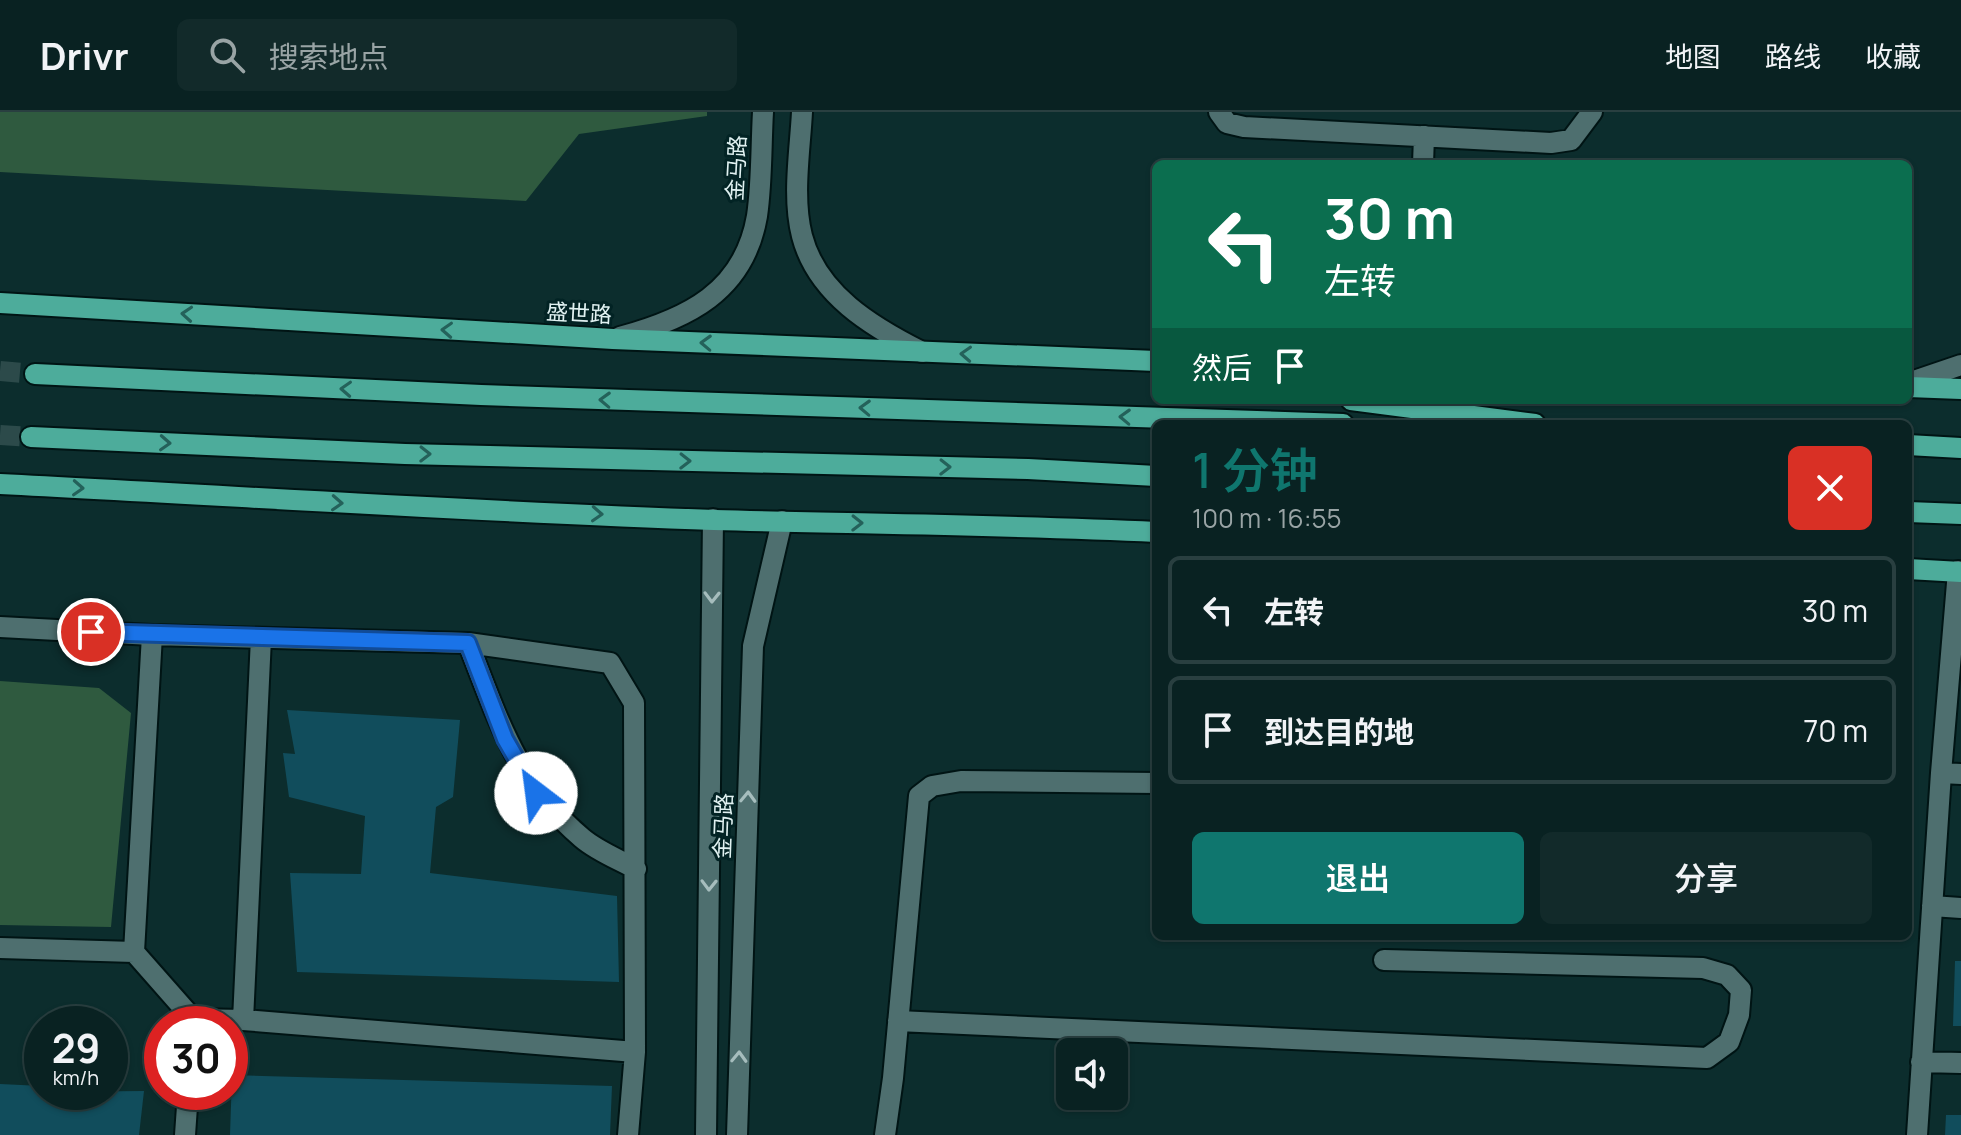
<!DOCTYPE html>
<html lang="zh">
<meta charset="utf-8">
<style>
body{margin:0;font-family:Manrope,"Noto Sans SC",sans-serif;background:#122a2a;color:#f1f3f6;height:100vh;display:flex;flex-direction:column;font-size:30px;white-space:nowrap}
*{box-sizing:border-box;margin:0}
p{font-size:26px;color:#99a4a5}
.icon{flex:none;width:44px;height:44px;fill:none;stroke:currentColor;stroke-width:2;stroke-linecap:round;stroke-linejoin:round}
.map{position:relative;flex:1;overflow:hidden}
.details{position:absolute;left:1152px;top:308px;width:760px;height:520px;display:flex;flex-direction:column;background:#092222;border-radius:12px;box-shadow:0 2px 6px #0004,0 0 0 2px #293f40}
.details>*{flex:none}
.hud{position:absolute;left:1152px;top:48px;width:760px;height:244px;border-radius:12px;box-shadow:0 2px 6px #0004,0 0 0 2px #293f40;background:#0b6e4f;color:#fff;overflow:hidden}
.buttons{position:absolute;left:1056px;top:926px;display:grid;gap:16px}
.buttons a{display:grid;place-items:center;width:72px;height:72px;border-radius:12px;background:#092222;box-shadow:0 2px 6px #0004,0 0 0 2px #293f40;font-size:40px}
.speed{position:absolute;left:24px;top:894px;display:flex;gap:16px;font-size:40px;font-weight:700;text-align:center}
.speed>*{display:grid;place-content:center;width:104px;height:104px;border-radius:50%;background:#092222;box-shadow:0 2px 6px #0004,0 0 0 2px #293f40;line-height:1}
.speed small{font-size:20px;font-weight:400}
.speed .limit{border:12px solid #d22;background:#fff;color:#111}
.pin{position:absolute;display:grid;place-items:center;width:68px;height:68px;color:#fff;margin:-34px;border:4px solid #fff;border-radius:50%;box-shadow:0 2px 8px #0007}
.me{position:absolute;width:88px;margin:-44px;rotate:330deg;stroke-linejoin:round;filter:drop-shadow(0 0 6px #0008)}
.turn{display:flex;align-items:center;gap:28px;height:168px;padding:0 40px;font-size:36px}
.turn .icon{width:104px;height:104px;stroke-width:2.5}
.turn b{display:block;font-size:56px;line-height:68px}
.then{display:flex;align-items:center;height:76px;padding:0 40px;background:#0003;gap:16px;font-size:30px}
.round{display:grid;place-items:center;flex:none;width:84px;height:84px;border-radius:12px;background:#122a2a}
.headline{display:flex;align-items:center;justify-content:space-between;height:136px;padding:0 40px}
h1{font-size:48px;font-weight:600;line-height:60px;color:#0f766e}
.action{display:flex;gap:16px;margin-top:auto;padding:16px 40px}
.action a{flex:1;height:92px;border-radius:12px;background:#0f766e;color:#fff;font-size:32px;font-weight:600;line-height:92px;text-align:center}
.action a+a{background:#122a2a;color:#f1f3f6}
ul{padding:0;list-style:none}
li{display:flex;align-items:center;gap:24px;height:108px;margin:0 16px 12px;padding:0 24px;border:4px solid #293f40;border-radius:12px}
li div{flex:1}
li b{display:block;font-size:30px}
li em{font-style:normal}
header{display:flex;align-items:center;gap:48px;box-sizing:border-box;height:112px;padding:0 40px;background:#092222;border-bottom:2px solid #293f40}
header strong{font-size:38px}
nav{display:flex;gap:44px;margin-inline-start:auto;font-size:28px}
.search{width:560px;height:72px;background:#122a2a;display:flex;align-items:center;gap:20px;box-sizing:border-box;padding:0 28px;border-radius:12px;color:#99a4a5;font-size:30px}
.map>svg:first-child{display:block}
.green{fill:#2f5a3f}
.building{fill:#114d5c}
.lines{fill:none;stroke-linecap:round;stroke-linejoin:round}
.primary-tunnel{stroke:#2c4a4a;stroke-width:20;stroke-dasharray:20 10;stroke-linecap:butt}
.minor-casing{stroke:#001414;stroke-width:24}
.tertiary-casing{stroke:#001414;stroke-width:24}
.secondary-casing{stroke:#001414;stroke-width:24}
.primary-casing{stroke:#001414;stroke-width:24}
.minor{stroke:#4e6f6f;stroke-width:20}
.tertiary{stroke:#4e6f6f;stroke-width:20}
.secondary{stroke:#4e6f6f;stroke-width:20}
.primary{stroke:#4dac9b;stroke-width:20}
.oneway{stroke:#24615a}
.oneway2{stroke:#a6bdbd}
.route-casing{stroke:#114b97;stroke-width:20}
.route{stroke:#1a73e8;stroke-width:14}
.labels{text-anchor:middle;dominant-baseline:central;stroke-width:6;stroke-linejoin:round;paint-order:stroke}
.street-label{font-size:22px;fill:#e0f1f1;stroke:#022324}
</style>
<header>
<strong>Drivr</strong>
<div class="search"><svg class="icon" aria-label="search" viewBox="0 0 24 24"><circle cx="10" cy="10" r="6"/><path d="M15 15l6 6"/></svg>搜索地点</div>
<nav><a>地图</a><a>路线</a><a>收藏</a></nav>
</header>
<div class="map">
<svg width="1961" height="1023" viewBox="0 0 1961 1023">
<rect width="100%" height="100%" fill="#0c2d2d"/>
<!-- green -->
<path class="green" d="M0 0H707V4L579 22 526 89 0 60Z
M0 569 99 576 131 601 111 815 0 813Z"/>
<!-- building -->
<path class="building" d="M287 598 460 608 453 685 436 695 430 761 617 784 619 870 297 860 290 761 361 762 365 704 289 685 283 641 295 642Z
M1955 849H1961V914H1953Z
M232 963 612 974 610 1023H230Z
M0 972 42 974V980L144 979 139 1023H0Z
M1946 1003H1961V1023H1945Z"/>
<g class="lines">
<!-- primary-tunnel -->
<path class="primary-tunnel" d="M0 259 35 262
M0 323 31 325"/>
<!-- minor casing -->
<g class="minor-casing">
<path id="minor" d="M1219 0 1227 11 1244 15 1551 31 1571 28 1592 0
M1423 52 1424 24
M0 515 152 523 468 531 610 551 634 591 635 940 628 1023
M152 523 134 840 193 907
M468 531C498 607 517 671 582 726 597 739 618 747 636 757
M1941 661 1961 662
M1932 794 1961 796
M0 836 134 840
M243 908 261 526
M898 909 1707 946 1729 930 1739 903 1741 878 1727 863 1703 856 1384 848
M193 912V907L243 908 635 940
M1921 950 1961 951
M185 1023 188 980
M885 1023 893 966 919 684 932 674 961 669 1156 671
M1917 1023 1941 661 1958 459"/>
</g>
<!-- tertiary casing -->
<g class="tertiary-casing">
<path id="tertiary" d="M1908 271 1961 253
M706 1023 713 407
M737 1023 753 534 782 409"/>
</g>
<!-- secondary casing -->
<g class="secondary-casing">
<path id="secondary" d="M802 0C800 39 792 85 802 124 817 182 872 215 922 240
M620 225C687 207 744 180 757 104 762 70 761 34 763 0"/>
</g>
<!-- primary casing -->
<g class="primary-casing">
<path id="primary" d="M0 191 613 227 1156 249
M35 262 481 283 1343 312
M1908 275 1961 277
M1351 288 1535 312
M31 325 405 342 1028 357 1156 364
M1908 333 1961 336
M0 372C238 384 476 400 714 408 861 412 1009 413 1156 420
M1908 400 1961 402
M1908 457 1961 460"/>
</g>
<!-- minor -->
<use href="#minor" class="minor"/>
<!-- tertiary -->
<use href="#tertiary" class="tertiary"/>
<!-- secondary -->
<use href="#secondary" class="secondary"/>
<!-- primary -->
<use href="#primary" class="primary"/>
</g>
<!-- one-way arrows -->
<defs><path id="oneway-chevron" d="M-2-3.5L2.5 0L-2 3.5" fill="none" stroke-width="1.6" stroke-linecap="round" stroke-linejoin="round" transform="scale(2)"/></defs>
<g class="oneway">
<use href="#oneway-chevron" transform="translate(187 202) rotate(-176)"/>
<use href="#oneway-chevron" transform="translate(447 218) rotate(-177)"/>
<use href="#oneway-chevron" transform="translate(706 231) rotate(-178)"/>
<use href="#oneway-chevron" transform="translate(966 242) rotate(-177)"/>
<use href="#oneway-chevron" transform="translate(346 277) rotate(-177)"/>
<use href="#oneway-chevron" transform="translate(605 288) rotate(-178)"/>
<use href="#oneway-chevron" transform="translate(865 296) rotate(-178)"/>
<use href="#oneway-chevron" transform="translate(1125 305) rotate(-178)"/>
<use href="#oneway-chevron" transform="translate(165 331) rotate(3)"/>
<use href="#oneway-chevron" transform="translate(425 342) rotate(1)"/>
<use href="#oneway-chevron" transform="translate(685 349) rotate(1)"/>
<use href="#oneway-chevron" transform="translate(945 355) rotate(1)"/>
<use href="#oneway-chevron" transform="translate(78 376) rotate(3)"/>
<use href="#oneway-chevron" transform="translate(337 391) rotate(3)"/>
<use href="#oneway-chevron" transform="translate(597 402) rotate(3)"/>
<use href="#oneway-chevron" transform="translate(857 411) rotate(1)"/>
</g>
<g class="oneway2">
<use href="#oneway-chevron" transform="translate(712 485) rotate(91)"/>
<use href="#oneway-chevron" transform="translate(748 685) rotate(-88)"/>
<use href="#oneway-chevron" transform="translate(709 773) rotate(91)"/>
<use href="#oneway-chevron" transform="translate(739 945) rotate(-88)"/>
</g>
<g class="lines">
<!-- route casing -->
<g class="route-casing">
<path id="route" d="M91 520 468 531 505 627 536 681"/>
</g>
<!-- route -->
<use href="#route" class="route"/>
</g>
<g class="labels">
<!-- street labels -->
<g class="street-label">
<text transform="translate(736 56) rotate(-87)">金马路</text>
<text transform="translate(579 201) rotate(3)">盛世路</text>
<text transform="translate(723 714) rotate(-88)">金马路</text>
</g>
</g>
</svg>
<div class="buttons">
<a><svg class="icon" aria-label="sound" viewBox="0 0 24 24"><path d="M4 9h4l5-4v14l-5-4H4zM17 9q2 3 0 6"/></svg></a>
</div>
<div class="speed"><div>29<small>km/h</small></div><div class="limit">30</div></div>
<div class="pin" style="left:91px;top:520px;background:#d93025"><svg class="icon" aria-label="arrive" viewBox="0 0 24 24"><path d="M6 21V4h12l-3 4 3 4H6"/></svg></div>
<svg class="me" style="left:536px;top:681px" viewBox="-20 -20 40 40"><circle r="19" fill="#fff"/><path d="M0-13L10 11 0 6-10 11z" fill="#1a73e8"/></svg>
<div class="hud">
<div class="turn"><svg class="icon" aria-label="left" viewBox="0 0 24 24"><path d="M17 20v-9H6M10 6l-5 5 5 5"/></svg><div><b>30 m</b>左转</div></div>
<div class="then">然后<svg class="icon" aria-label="arrive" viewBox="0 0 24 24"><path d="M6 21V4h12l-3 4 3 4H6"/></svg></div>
</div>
<section class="details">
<div class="headline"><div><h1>1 分钟</h1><p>100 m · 16:55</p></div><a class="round" style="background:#d93025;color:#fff"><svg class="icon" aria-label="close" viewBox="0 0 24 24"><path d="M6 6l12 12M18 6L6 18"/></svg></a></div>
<ul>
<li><svg class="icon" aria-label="left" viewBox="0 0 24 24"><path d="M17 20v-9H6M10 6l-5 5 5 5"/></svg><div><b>左转</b></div><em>30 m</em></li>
<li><svg class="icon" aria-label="arrive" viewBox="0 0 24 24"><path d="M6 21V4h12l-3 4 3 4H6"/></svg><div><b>到达目的地</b></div><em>70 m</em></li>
</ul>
<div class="action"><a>退出</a><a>分享</a></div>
</section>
</div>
